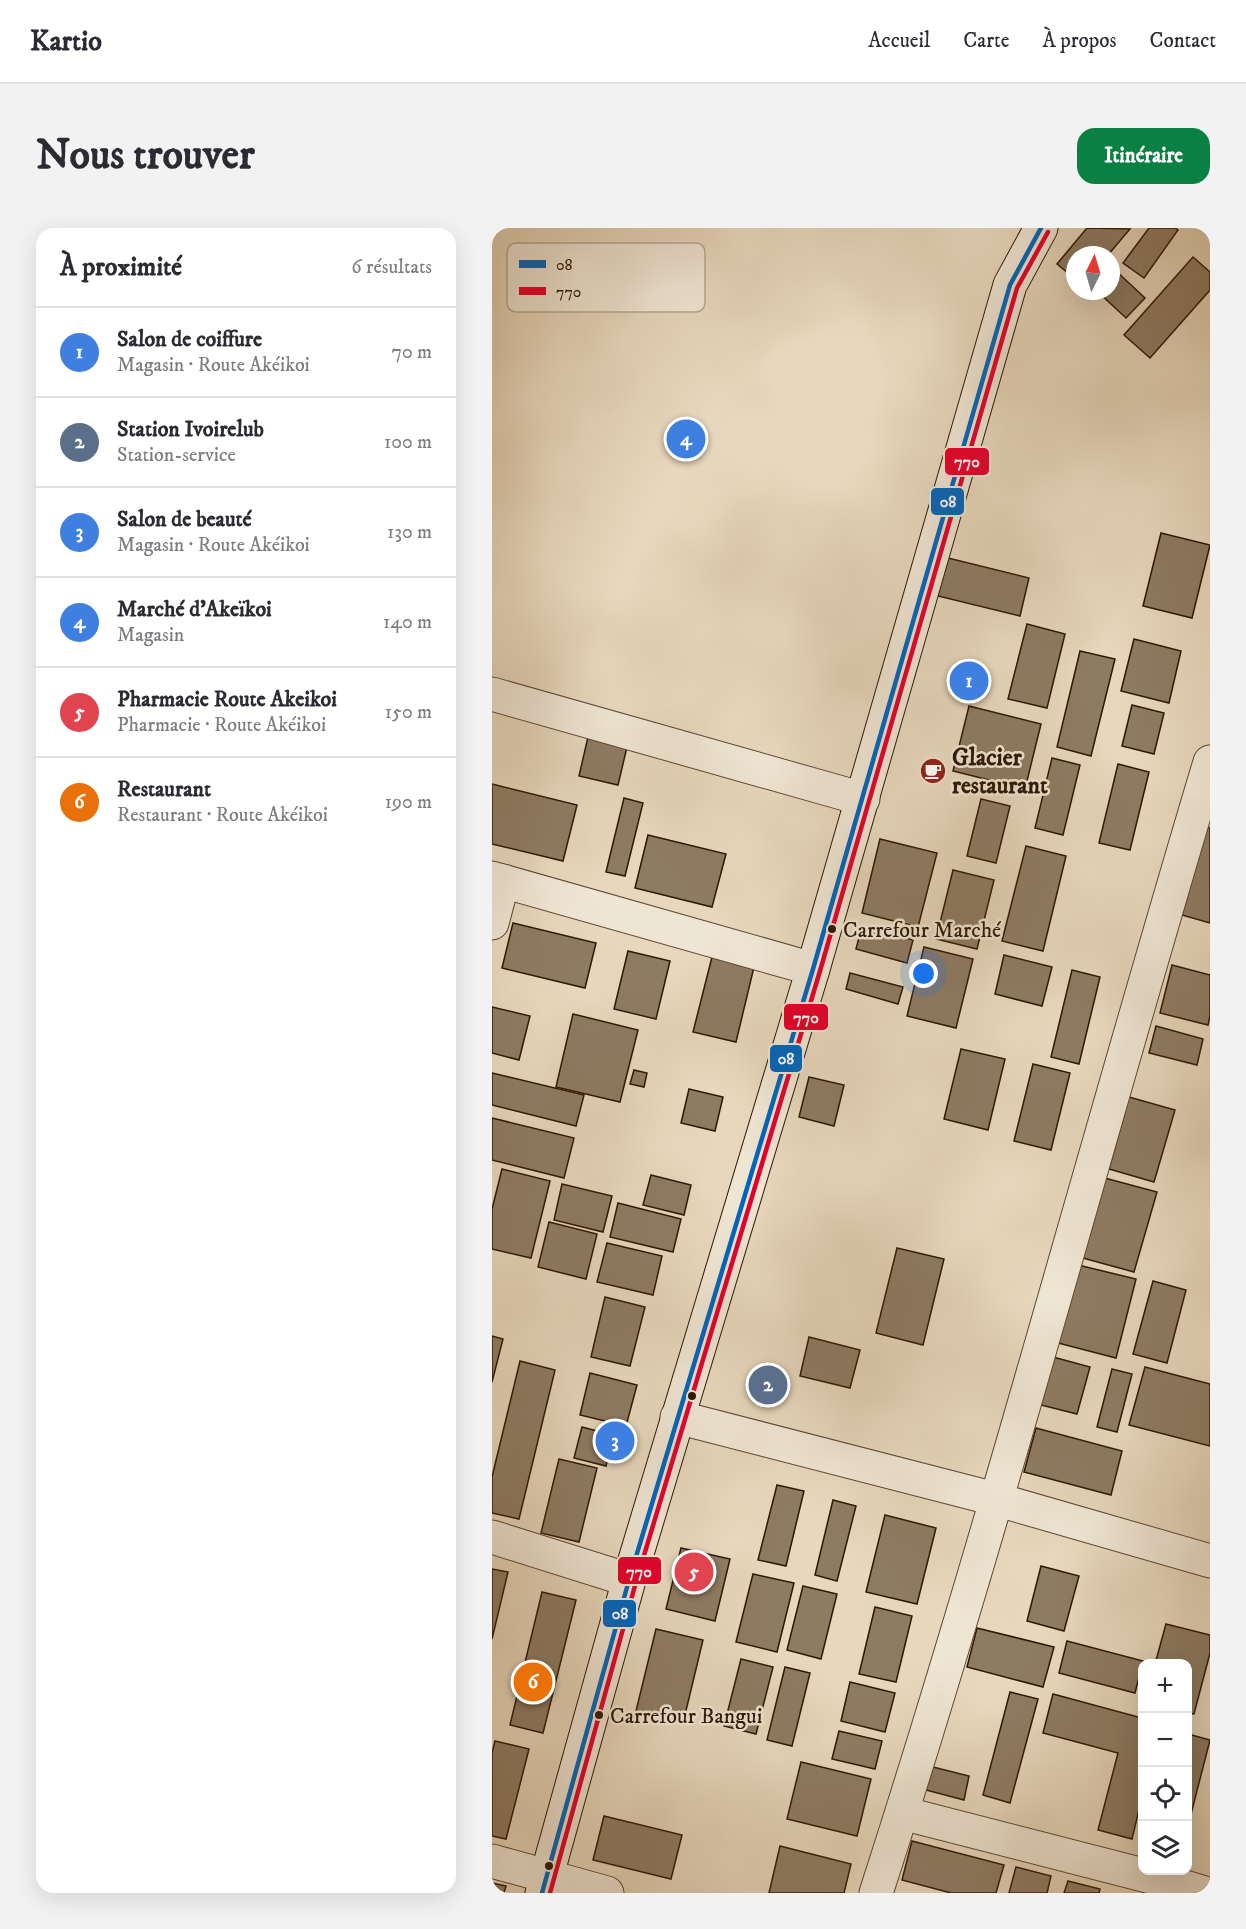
<!DOCTYPE html>
<html lang="fr">
<meta charset="utf-8">
<style>
:root{--surface:#fff;--page:#f2f2f3;--text:#2b2b33;--muted:#7c7c81;--line:#e1e1e2;--accent:#0b8043}
body{margin:0;font-family:"IM FELL DW Pica",serif;background:var(--page);color:var(--text)}
.controls{position:absolute;right:18px;bottom:18px;display:grid;overflow:hidden;border-radius:12px;box-shadow:0 6px 24px #0002}
.controls button{width:54px;height:54px;display:grid;place-items:center;padding:0;border:0;border-bottom:2px solid var(--line);background:var(--surface);color:var(--text);font:30px sans-serif}
.compass{position:absolute;left:574px;top:18px;width:54px;height:54px;border-radius:50%;background:var(--surface);box-shadow:0 6px 24px #0002;rotate:5deg}
.you{position:absolute;left:432px;top:746px;width:21px;height:21px;margin:-15px;border:4px solid #fff;border-radius:50%;background:#1a73e8;box-shadow:0 0 0 9px #1a73e833}
.badge{display:grid;place-items:center;width:39px;height:39px;border-radius:50%;background:var(--accent);color:#fff;font-size:20px;font-weight:700}
.pin{position:absolute;translate:-50% -50%;border:3px solid #fff;box-shadow:0 2px 6px #0006}
.list{margin:0;padding:0;list-style:none}
h2{display:flex;justify-content:space-between;align-items:center;height:78px;margin:0;padding:0 24px;font-size:26px}
h2 small{font-size:20px;font-weight:400;color:var(--muted)}
.list li{display:grid;grid-template-columns:39px 1fr auto;gap:18px;align-items:center;box-sizing:border-box;height:90px;padding:0 24px;border-top:2px solid var(--line)}
.list b{display:block;font-size:22px;white-space:nowrap}
.list p{margin:0;font-size:20px;white-space:nowrap;color:var(--muted)}
.list em{font-size:20px;font-style:normal;color:var(--muted)}
.icon{flex:none;width:33px;height:33px;fill:none;stroke:currentColor;stroke-width:2;stroke-linecap:round;stroke-linejoin:round}
.map{position:relative;flex:none;width:718px;height:1665px;overflow:hidden;border-radius:18px}
header{display:flex;align-items:center;gap:36px;box-sizing:border-box;height:84px;padding:0 30px;background:var(--surface);border-bottom:2px solid var(--line)}
header strong{font-size:28px}
nav{display:flex;gap:33px;margin-inline-start:auto;font-size:21px}
.intro{display:flex;align-items:center;justify-content:space-between;box-sizing:border-box;height:144px;padding:0 36px}
h1{margin:0;font-size:42px}
.button{padding:15px 27px;border-radius:18px;background:var(--accent);color:#fff;font-size:21px;font-weight:700}
main{display:flex;gap:36px;padding:0 36px}
aside{flex:1;background:var(--surface);border-radius:18px;box-shadow:0 6px 24px #0002}
.map>svg:first-child{display:block}
.building{fill:#8e7b63;stroke:#2e1703;stroke-width:1.5}
.lines{fill:none;stroke-linecap:round;stroke-linejoin:round}
.street-casing{stroke:#5c4731;stroke-width:35}
.secondary-casing{stroke:#2e1703;stroke-width:35}
.street{stroke:#efe5d3;stroke-width:33}
.secondary{stroke:#efe5d3;stroke-width:33}
.bus-1-casing{stroke:#efe5d3;stroke-width:9}
.bus-2-casing{stroke:#efe5d3;stroke-width:9}
.bus-1{stroke:#0065bd;stroke-width:4.5}
.bus-2{stroke:#e4002b;stroke-width:4.5}
.bus-dot{fill:#2e1703;stroke:#efe5d3;stroke-width:2}
.labels{text-anchor:middle;stroke-width:5;stroke-linejoin:round;paint-order:stroke}
.bus-label{font-size:22px;fill:#2e1703;stroke:#efe5d3;text-anchor:start}
.poi-label{font-size:24px;font-weight:bold;fill:#2e1703;stroke:#efe5d3;text-anchor:start}
.key{fill:#efe5d3;stroke:#b5a795;stroke-width:1.5}
.key-label{font-size:16px;fill:#2e1703}
.line-badge{stroke:#efe5d3;stroke-width:2}
.badge-label{font-size:16px;text-anchor:middle;font-weight:bold;fill:#fff}
</style>
<header>
<strong>Kartio</strong>
<nav><a>Accueil</a><a>Carte</a><a>À propos</a><a>Contact</a></nav>
</header>
<div class="intro"><h1>Nous trouver</h1><a class="button">Itinéraire</a></div>
<main>
<aside>
<h2>À proximité<small>6 résultats</small></h2>
<ul class="list">
<li><span class="badge" style="background:#3f7fe0">1</span><div><b>Salon de coiffure</b><p>Magasin · Route Akéikoi</p></div><em>70 m</em></li>
<li><span class="badge" style="background:#5c6f8a">2</span><div><b>Station Ivoirelub</b><p>Station-service</p></div><em>100 m</em></li>
<li><span class="badge" style="background:#3f7fe0">3</span><div><b>Salon de beauté</b><p>Magasin · Route Akéikoi</p></div><em>130 m</em></li>
<li><span class="badge" style="background:#3f7fe0">4</span><div><b>Marché d'Akeïkoi</b><p>Magasin</p></div><em>140 m</em></li>
<li><span class="badge" style="background:#e0444e">5</span><div><b>Pharmacie Route Akeikoi</b><p>Pharmacie · Route Akéikoi</p></div><em>150 m</em></li>
<li><span class="badge" style="background:#e8710a">6</span><div><b>Restaurant</b><p>Restaurant · Route Akéikoi</p></div><em>190 m</em></li>
</ul>
</aside>
<div class="map">
<svg width="718" height="1665" viewBox="0 0 718 1665">
<rect width="100%" height="100%" fill="#e7d7bc"/>
<filter id="stains"><feTurbulence type="fractalNoise" baseFrequency=".00333" numOctaves="4"/><feColorMatrix values="0 0 0 0 .2 0 0 0 0 .09 0 0 0 0 .02 0 0 0 .5 -.17"/></filter>
<radialGradient id="worn" r=".72"><stop offset=".6" stop-color="#630" stop-opacity="0"/><stop offset="1" stop-color="#630" stop-opacity=".3"/></radialGradient>
<g class="building">
<path d="M595,0L638,1L616,27H583V51L565,36Z"/>
<path d="M657,0H683L686,2L652,50L631,35Z"/>
<path d="M701,29L718,44V62L658,130L632,107Z"/>
<path d="M623,42L653,70L634,90L605,63H619V47Z"/>
<path d="M669,305L718,317L700,390L651,378Z"/>
<path d="M452,329L537,350L528,388L442,367Z"/>
<path d="M535,396L573,406L555,480L516,471Z"/>
<path d="M642,411L689,423L677,475L629,463Z"/>
<path d="M588,423L623,431L599,528L565,519Z"/>
<path d="M640,477L672,485L662,526L630,518Z"/>
<path d="M477,478L549,496L533,561L461,543Z"/>
<path d="M96,509L135,519L126,557L87,548Z"/>
<path d="M560,530L588,537L571,607L543,600Z"/>
<path d="M626,536L657,544L638,622L607,615Z"/>
<path d="M0,556L85,577L71,633L0,616Z"/>
<path d="M132,570L151,575L133,648L114,644Z"/>
<path d="M489,571L518,578L504,635L475,628Z"/>
<path d="M715,599L718,600V695L690,687Z"/>
<path d="M156,607L234,626L220,679L143,660Z"/>
<path d="M388,611L445,625L426,699L370,685Z"/>
<path d="M534,618L574,628L551,723L510,713Z"/>
<path d="M461,642L502,652L485,721L444,711Z"/>
<path d="M21,695L104,715L93,760L10,740Z"/>
<path d="M370,698L421,712L415,735L364,721Z"/>
<path d="M432,719L481,731L464,800L415,788Z"/>
<path d="M136,723L178,733L164,791L122,781Z"/>
<path d="M512,727L560,739L550,778L503,766Z"/>
<path d="M220,729L262,739L244,814L201,804Z"/>
<path d="M680,737L718,747V788L716,797L668,785Z"/>
<path d="M580,742L608,749L587,836L559,829Z"/>
<path d="M358,745L411,759L406,776L354,761Z"/>
<path d="M0,779L38,788L27,832L0,825Z"/>
<path d="M81,786L146,802L128,874L64,859Z"/>
<path d="M664,798L711,811L705,837L657,825Z"/>
<path d="M469,821L513,831L496,902L452,891Z"/>
<path d="M541,836L578,845L559,922L522,913Z"/>
<path d="M142,842L155,845L152,859L138,856Z"/>
<path d="M0,845L92,867L84,898L0,877Z"/>
<path d="M317,849L352,857L342,898L307,889Z"/>
<path d="M197,861L231,869L223,903L189,895Z"/>
<path d="M637,869L683,882L662,954L617,941Z"/>
<path d="M0,890L82,910L72,950L0,932Z"/>
<path d="M10,941L58,953L39,1030L0,1021V981Z"/>
<path d="M159,947L199,957L192,987L151,977Z"/>
<path d="M609,949L665,964L642,1044L587,1029Z"/>
<path d="M70,956L120,968L111,1004L62,992Z"/>
<path d="M126,975L189,991L181,1024L118,1009Z"/>
<path d="M57,994L105,1006L94,1051L46,1039Z"/>
<path d="M115,1015L170,1028L161,1067L105,1054Z"/>
<path d="M405,1020L452,1031L431,1117L384,1105Z"/>
<path d="M586,1037L644,1051L624,1130L566,1115Z"/>
<path d="M661,1053L694,1062L675,1135L641,1126Z"/>
<path d="M113,1069L153,1079L138,1138L99,1129Z"/>
<path d="M0,1108L11,1111L0,1154Z"/>
<path d="M317,1109L368,1122L358,1160L308,1148Z"/>
<path d="M561,1129L598,1139L585,1186L549,1177Z"/>
<path d="M28,1133L63,1142L27,1291L0,1285V1249Z"/>
<path d="M653,1139L718,1156V1218L637,1197Z"/>
<path d="M620,1141L640,1146L625,1204L605,1199Z"/>
<path d="M98,1145L145,1157L134,1198L88,1187Z"/>
<path d="M90,1199L121,1207L114,1238L82,1230Z"/>
<path d="M544,1200L630,1223L619,1267L532,1244Z"/>
<path d="M67,1231L105,1240L87,1314L49,1305Z"/>
<path d="M285,1257L312,1263L294,1338L266,1332Z"/>
<path d="M341,1272L364,1278L345,1353L323,1347Z"/>
<path d="M393,1287L444,1300L425,1376L374,1364Z"/>
<path d="M189,1320L238,1331L223,1393L174,1381Z"/>
<path d="M549,1338L587,1348L572,1403L535,1393Z"/>
<path d="M0,1341L16,1344L0,1411Z"/>
<path d="M261,1346L302,1355L285,1424L244,1414Z"/>
<path d="M311,1358L345,1366L329,1431L295,1422Z"/>
<path d="M50,1364L84,1372L51,1505L18,1497Z"/>
<path d="M383,1379L420,1388L404,1454L367,1446Z"/>
<path d="M674,1396L718,1407V1425L702,1486L696,1485V1436H663Z"/>
<path d="M485,1400L562,1419L551,1459L475,1439Z"/>
<path d="M164,1401L211,1412L191,1495L144,1483Z"/>
<path d="M575,1413L651,1433L643,1465L567,1445Z"/>
<path d="M249,1431L281,1439L264,1506L232,1498Z"/>
<path d="M293,1439L318,1445L300,1518L275,1512Z"/>
<path d="M358,1454L403,1465L393,1504L349,1493Z"/>
<path d="M518,1464L546,1471L518,1575L491,1567Z"/>
<path d="M561,1466L650,1490V1569L640,1611L606,1602L626,1525L551,1505Z"/>
<path d="M347,1503L390,1513L383,1541L340,1531Z"/>
<path d="M696,1506L718,1512L696,1598Z"/>
<path d="M3,1513L37,1521L14,1611L0,1608V1525Z"/>
<path d="M309,1534L379,1551L365,1608L295,1591Z"/>
<path d="M441,1539L477,1548L472,1572L434,1562Z"/>
<path d="M112,1588L190,1607L179,1651L101,1632Z"/>
<path d="M420,1613L512,1637L504,1665H459L410,1652Z"/>
<path d="M288,1618L359,1636L352,1665H277Z"/>
<path d="M524,1639L559,1648L555,1665H517Z"/>
<path d="M576,1653L608,1661L607,1665H572Z"/>
<path d="M0,1655L14,1658L12,1665H0Z"/>
</g>
<g class="lines">
<g class="street-casing">
<g id="street">
<path d="M0,466L371,571"/>
<path d="M0,650L321,741"/>
<path d="M0,695L11,653"/>
<path d="M185,1189L503,1271L718,1333"/>
<path d="M0,1309L137,1352"/>
<path d="M410,1585L663,1650L713,1665"/>
<path d="M0,1633L115,1665"/>
<path d="M384,1665C505,1291 605,910 718,534"/>
</g>
</g>
<g class="secondary-casing">
<path id="secondary" d="M50,1665L137,1352L321,741L518,57L549,0"/>
</g>
<use href="#street" class="street"/>
<use href="#secondary" class="secondary"/>
<g class="bus-1-casing">
<path id="bus-1" d="M50,1665L137,1352L321,741L518,57L549,0"/>
</g>
<g class="bus-2-casing">
<path id="bus-2" d="M58,1665L144,1354L328,743L525,60L556,4"/>
</g>
<use href="#bus-1" class="bus-1"/>
<use href="#bus-2" class="bus-2"/>
</g>
<defs>
<g id="cafe-disc" transform="scale(1.35)"><circle r="9.5" fill="#8f2418" stroke="#efe5d3"/><path d="M-5.5-4.5H6V0H3Q3 3.5 0 3.5H-2.5Q-5.5 3.5-5.5 0ZM3-3.2v2h1.7v-2ZM-6 4.5H4V6H-6Z" fill="#fff"/></g>
</defs>
<g fill-rule="evenodd">
<use href="#cafe-disc" x="441" y="543"/>
</g>
<g class="bus-dot">
<circle cx="340" cy="701" r="5"/>
<circle cx="200" cy="1168" r="5"/>
<circle cx="107" cy="1487" r="5"/>
<circle cx="57" cy="1638" r="5"/>
</g>
<g class="labels">
<g class="bus-label">
<text x="351" y="709">Carrefour Marché</text>
<text x="118" y="1495">Carrefour Bangui</text>
</g>
<g class="poi-label">
<text x="460" y="537">Glacier<tspan x="460" dy="28">restaurant</tspan></text>
</g>
</g>
<rect x="15" y="15" width="198" height="69" rx="9" class="key"/>
<rect x="27" y="32" width="27" height="8" fill="#0065bd"/>
<rect x="27" y="59" width="27" height="8" fill="#e4002b"/>
<g class="key-label">
<text x="64" y="42">08</text>
<text x="64" y="69">770</text>
</g>
<g class="line-badge">
<rect x="452" y="219" width="46" height="29" rx="6" fill="#e4002b"/>
<rect x="438" y="259" width="35" height="29" rx="6" fill="#0065bd"/>
<rect x="291" y="775" width="46" height="28" rx="6" fill="#e4002b"/>
<rect x="277" y="816" width="34" height="29" rx="6" fill="#0065bd"/>
<rect x="125" y="1328" width="45" height="29" rx="6" fill="#e4002b"/>
<rect x="110" y="1371" width="35" height="29" rx="6" fill="#0065bd"/>
</g>
<g class="badge-label">
<text x="475" y="239">770</text>
<text x="456" y="279">08</text>
<text x="314" y="795">770</text>
<text x="294" y="836">08</text>
<text x="147" y="1349">770</text>
<text x="128" y="1391">08</text>
</g>
<rect width="100%" height="100%" filter="url(#stains)"/>
<rect width="100%" height="100%" fill="url(#worn)"/>
</svg>
<div class="controls">
<button>+</button>
<button>−</button>
<button><svg class="icon" aria-label="locate" viewBox="0 0 24 24"><circle cx="12" cy="12" r="6"/><path d="M12 2v4M12 18v4M2 12h4M18 12h4"/></svg></button>
<button><svg class="icon" aria-label="layers" viewBox="0 0 24 24"><path d="M12 4l9 5-9 5-9-5zM3 14l9 5 9-5"/></svg></button>
</div>
<svg class="compass" viewBox="-18 -18 36 36"><path d="M0-13l5 13h-10z" fill="#e53935"/><path d="M0 13l5-13h-10z" fill="#7c7c81"/></svg>
<div class="you"></div>
<div class="pin badge" style="left:477px;top:453px;background:#3f7fe0">1</div>
<div class="pin badge" style="left:276px;top:1157px;background:#5c6f8a">2</div>
<div class="pin badge" style="left:123px;top:1213px;background:#3f7fe0">3</div>
<div class="pin badge" style="left:194px;top:211px;background:#3f7fe0">4</div>
<div class="pin badge" style="left:202px;top:1344px;background:#e0444e">5</div>
<div class="pin badge" style="left:41px;top:1454px;background:#e8710a">6</div>
</div>
</main>
